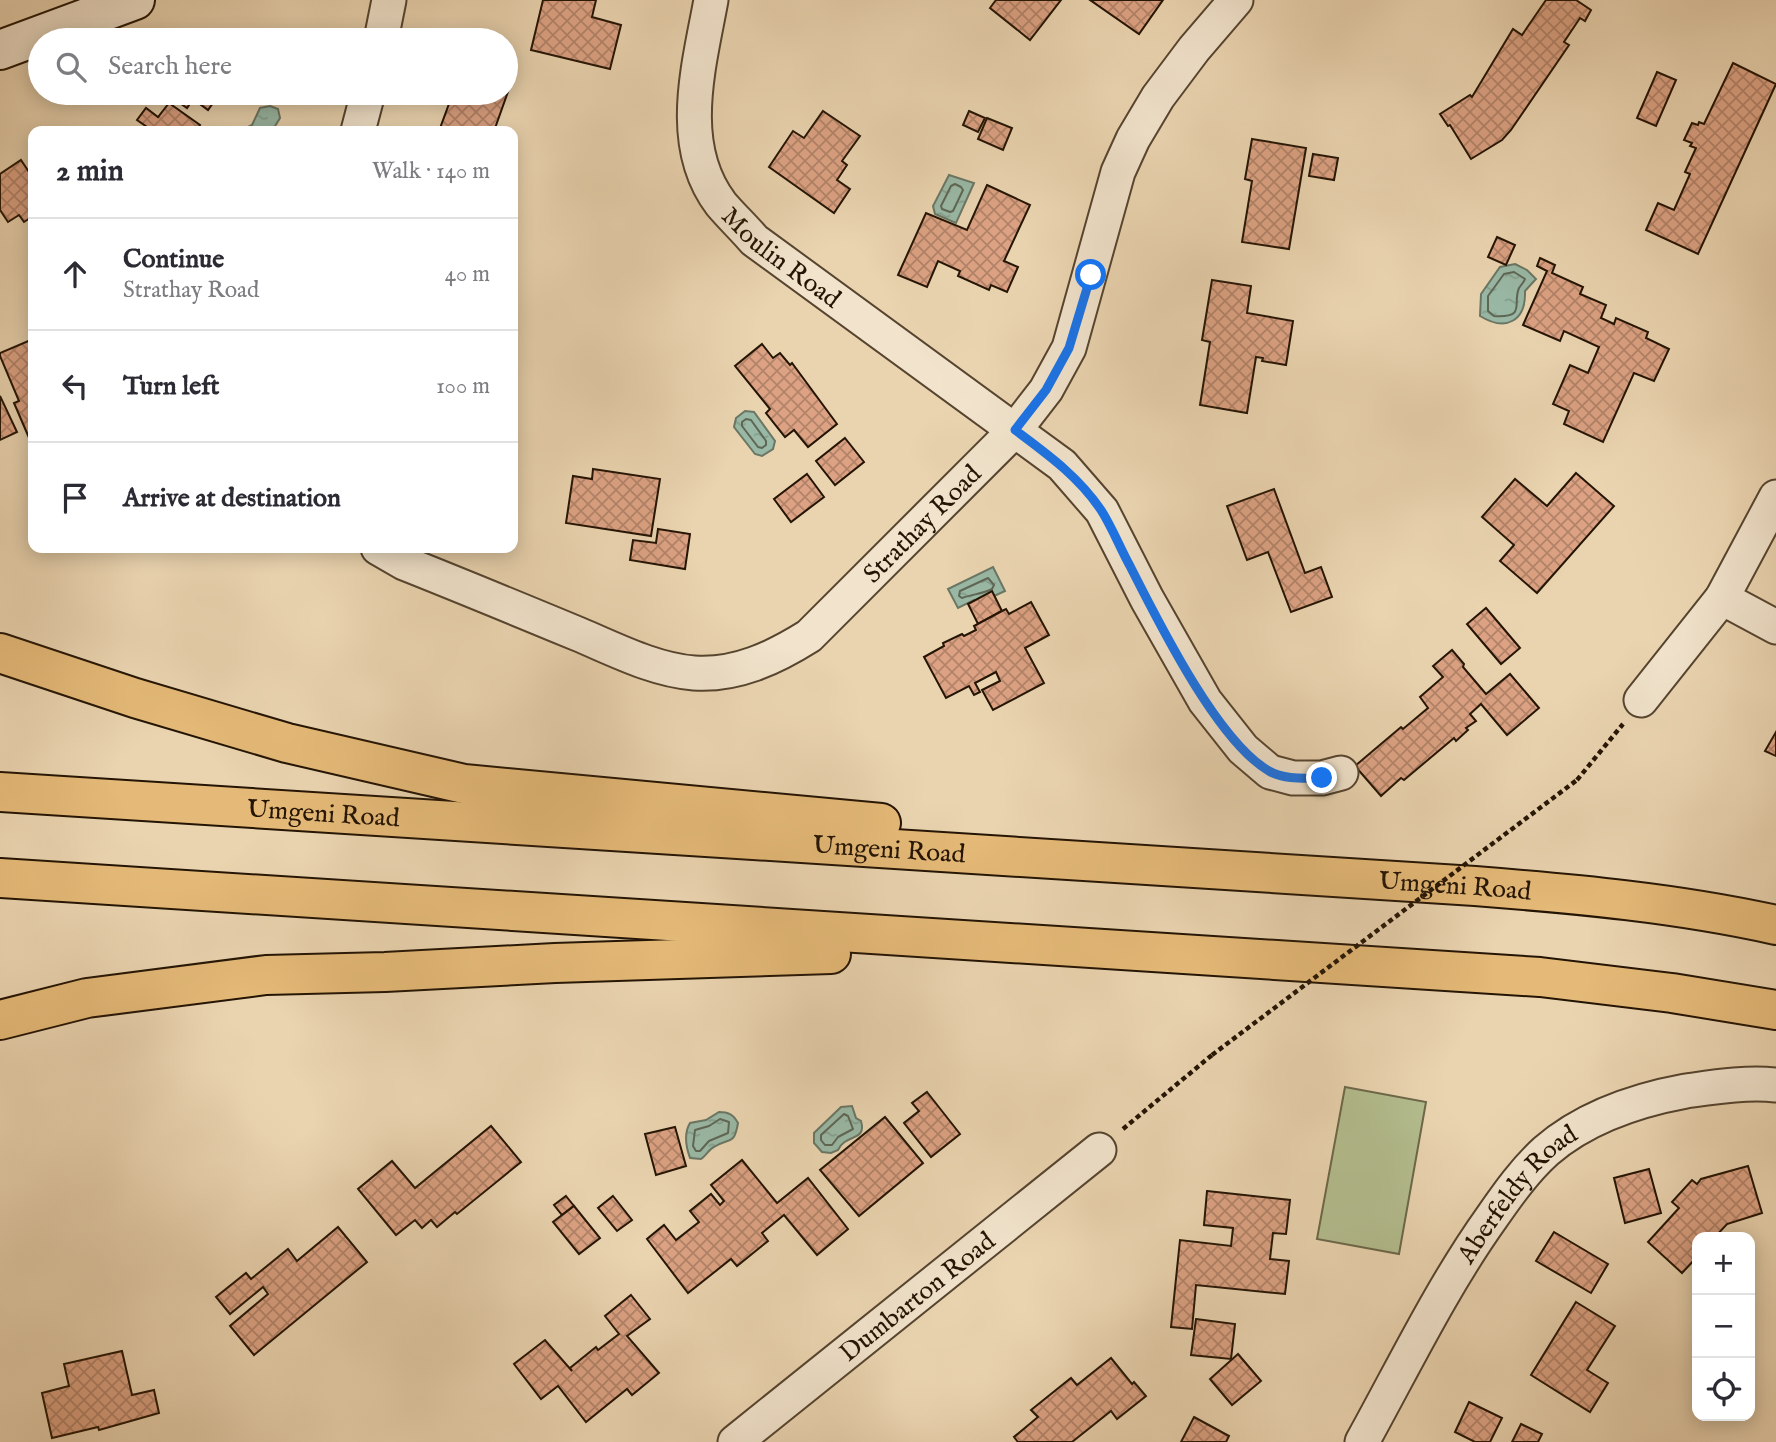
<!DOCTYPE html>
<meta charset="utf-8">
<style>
:root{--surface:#fff;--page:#f2f2f3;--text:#2b2b33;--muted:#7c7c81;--line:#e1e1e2}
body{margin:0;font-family:"IM FELL English",serif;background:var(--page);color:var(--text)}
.controls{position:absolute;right:21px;bottom:21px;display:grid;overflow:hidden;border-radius:14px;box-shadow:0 4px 18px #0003}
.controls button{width:63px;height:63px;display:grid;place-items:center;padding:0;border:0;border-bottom:2px solid var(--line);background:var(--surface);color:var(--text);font:35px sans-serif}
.stop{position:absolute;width:21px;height:21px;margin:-16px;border:5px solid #1a73e8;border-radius:50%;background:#fff}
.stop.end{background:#1a73e8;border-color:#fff;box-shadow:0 2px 7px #0008}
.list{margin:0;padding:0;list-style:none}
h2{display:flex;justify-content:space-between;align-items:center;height:91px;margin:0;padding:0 28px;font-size:30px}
h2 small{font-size:23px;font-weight:400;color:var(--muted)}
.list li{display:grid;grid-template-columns:46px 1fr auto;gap:21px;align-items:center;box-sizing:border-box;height:112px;padding:0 28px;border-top:2px solid var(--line)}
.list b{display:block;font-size:26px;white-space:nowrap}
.list p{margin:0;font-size:23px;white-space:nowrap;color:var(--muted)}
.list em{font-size:23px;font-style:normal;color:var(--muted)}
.icon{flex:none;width:38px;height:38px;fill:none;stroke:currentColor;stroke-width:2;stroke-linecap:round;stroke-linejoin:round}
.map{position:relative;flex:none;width:1776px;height:1442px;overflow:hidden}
.search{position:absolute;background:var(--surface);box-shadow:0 4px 18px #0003;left:28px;top:28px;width:490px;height:77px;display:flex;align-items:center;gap:18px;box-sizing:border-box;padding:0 24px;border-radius:38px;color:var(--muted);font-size:26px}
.panel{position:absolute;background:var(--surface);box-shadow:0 4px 18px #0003;left:28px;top:126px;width:490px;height:427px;border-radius:14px}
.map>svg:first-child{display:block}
.park{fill:#b3bd8e;stroke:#6c6849;stroke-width:2}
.water{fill:url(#water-ripples);stroke:#6a7765;stroke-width:2}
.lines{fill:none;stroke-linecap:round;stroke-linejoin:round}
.shore{stroke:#5e6655;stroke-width:2}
.building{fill:url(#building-cross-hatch);stroke:#241404;stroke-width:2}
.minor-casing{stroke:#56442f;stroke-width:37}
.secondary-casing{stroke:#241404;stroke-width:42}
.motorway-casing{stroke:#241404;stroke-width:42}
.path{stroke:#241404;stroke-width:4.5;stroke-dasharray:5 3.5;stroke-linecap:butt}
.minor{stroke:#f1e3cc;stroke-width:33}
.secondary{stroke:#f1e3cc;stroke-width:38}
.motorway{stroke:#e5ba78;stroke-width:38}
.path-bridge{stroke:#241404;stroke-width:4.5;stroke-dasharray:5 3.5;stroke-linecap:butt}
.route{stroke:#1a73e8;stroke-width:9}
.labels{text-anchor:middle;stroke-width:5;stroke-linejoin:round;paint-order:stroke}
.street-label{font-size:26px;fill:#241404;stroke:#f1e3cc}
</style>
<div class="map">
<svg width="1776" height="1442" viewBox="0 0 1776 1442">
<defs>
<pattern id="water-ripples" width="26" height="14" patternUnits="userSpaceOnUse" patternTransform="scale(1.75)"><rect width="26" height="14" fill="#99b9a6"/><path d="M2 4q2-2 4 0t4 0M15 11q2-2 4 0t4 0" fill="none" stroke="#849e8d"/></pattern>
<pattern id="building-cross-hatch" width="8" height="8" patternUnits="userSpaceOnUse" patternTransform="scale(1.75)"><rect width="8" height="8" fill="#dca283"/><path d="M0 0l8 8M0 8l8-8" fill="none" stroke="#b28369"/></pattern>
</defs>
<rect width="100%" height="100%" fill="#ead4b0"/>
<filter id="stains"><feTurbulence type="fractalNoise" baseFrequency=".00286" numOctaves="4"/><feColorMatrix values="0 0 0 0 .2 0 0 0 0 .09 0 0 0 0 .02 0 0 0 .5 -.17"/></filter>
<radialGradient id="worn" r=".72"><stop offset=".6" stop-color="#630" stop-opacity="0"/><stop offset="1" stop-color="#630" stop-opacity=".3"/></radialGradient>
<path class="park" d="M1345,1087L1426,1102L1399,1254L1317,1239Z"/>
<g class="water">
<path d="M270,106L278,109L280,118L272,131H240L252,125L260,108Z"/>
<path d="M949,175L974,183L956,223L935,214L933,206Z"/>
<path d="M1515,264L1527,270L1536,279L1525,291C1526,321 1506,332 1480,316L1481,294L1500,267Z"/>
<path d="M745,411L754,412L775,441L773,449L762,456L755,454L734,427L736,418Z"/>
<path d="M993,567L1005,591L977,604L974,600L958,608L948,589Z"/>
<path d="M852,1106L856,1118L861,1121C867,1142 846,1133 838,1150L831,1153L822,1152L814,1143V1133L841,1107Z"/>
<path d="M719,1112C728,1112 733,1114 738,1123C734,1146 730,1137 714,1147C709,1149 706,1156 701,1159L690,1158C686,1147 684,1133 690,1123L706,1120Z"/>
</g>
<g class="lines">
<g class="shore">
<path d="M955,184L961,187L963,190L953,211L950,212L942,209L941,206L951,186Z"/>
<path d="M1514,272L1525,279C1524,282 1521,285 1519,288C1512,304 1527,318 1494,316L1488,311V296L1504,274Z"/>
<path d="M746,419L751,420L766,441V445L762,448L758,447L742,426V422Z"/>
<path d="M988,578L994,585L992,589C982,594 973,594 962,598L959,596L960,591Z"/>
<path d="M844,1114L848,1116L853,1129L838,1137L832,1145H825L821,1140V1135Z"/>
<path d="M720,1119L729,1122L728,1133L709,1141L700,1151H696L693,1146L695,1130L709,1126Z"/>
</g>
</g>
<g class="building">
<path d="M543,0H596L592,17L621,25L610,69L531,50Z"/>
<path d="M996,0H1061L1030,40L990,8Z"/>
<path d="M1090,0H1163L1139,34Z"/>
<path d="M1546,0H1576L1591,10L1585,21L1580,18L1564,42L1569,45L1511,130L1502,140L1471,159L1450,125L1448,126L1440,114L1470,95L1472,97L1513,29L1522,35Z"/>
<path d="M1733,63L1776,84L1698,254L1646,230L1658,203L1674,210L1690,174L1685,172L1696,148L1690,146L1692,143L1684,140L1692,123L1698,125L1699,122L1704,124Z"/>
<path d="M1657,72L1676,80L1656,126L1637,118Z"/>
<path d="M506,85L510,86L494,131H439L453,93H506Z"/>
<path d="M177,93H220L208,110L193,99L187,108L173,98Z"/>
<path d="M169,103L200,125L196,131H144L147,127L137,120L146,108L158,117Z"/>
<path d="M823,111L860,136L842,161L847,165L837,180L850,189L834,213L769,167L793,131L804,138Z"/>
<path d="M969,111L985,118L978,132L963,125Z"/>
<path d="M987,118L1012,128L1003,150L978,139Z"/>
<path d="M1252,139L1306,148L1289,249L1242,242L1252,181L1245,179Z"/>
<path d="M1313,154L1338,158L1334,180L1309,176Z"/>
<path d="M21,160L33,178V216L24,222L19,215L8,222L0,210V174Z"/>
<path d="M987,185L1030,205L1004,261L1018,267L1007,292L991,285L989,290L958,276L960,271L938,261L927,287L898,275L926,213L967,230Z"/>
<path d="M1497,237L1515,245L1506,265L1488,257Z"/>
<path d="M1540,258L1555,265L1552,273L1583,287L1580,294L1606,305L1601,318L1614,324L1616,318L1648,332L1646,338L1669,349L1654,381L1634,373L1603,442L1564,424L1569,411L1553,404L1570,365L1588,373L1599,347L1564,331L1560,341L1523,325L1547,271L1537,266Z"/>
<path d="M1212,280L1251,286L1247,313L1293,321L1286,365L1262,361L1263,358L1256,357L1247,413L1200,405L1210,342L1202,340Z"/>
<path d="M33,339V447L14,403L19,401L0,356V353Z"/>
<path d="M762,344L773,358L780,353L790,365L792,363L837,424L808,447L794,430L785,437L766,413L770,409L735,366Z"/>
<path d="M0,396L17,432L0,440Z"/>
<path d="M845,438L864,462L835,485L816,461Z"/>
<path d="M593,469L660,479L651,536L566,523L573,476L592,479Z"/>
<path d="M1576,473L1614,506L1537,593L1500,561L1514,545L1482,517L1515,479L1547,506Z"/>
<path d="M807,474L824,497L791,522L774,499Z"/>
<path d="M1274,489L1305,573L1321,567L1332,597L1291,612L1268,552L1247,560L1227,506Z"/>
<path d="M658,529L690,534L685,569L630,560L633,540L656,543Z"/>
<path d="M992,591L1002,611L978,624L968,604Z"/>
<path d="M1031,602L1049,635L1025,648L1044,683L993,710L982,690L1000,681L996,672L975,683L980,692L974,695L969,686L946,698L924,657L944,646L943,643L962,634L964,636L976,630L974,626L1002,611L1006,609L1009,614Z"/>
<path d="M1486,608L1520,648L1501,664L1467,624Z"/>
<path d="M1452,650L1464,664L1463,667L1486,694L1510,674L1539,708L1507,735L1481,704L1470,714L1476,721L1466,728L1468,730L1456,741L1454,738L1404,780L1401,778L1381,796L1355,766L1401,727L1403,729L1428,708L1420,697L1443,677L1433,666Z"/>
<path d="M1776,732V756L1765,751Z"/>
<path d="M927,1092L960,1134L931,1157L904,1123L919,1111L912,1103Z"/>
<path d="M885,1117L923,1163L859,1216L820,1170Z"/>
<path d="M491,1126L521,1162L457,1214L455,1212L437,1227L431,1220L422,1228L415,1220L396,1235L358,1189L392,1161L415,1188Z"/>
<path d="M675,1127L686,1166L656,1175L645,1134Z"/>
<path d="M742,1160L777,1203L808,1178L848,1229L817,1255L784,1215L762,1233L768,1241L737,1266L731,1259L688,1293L647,1239L664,1225L676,1240L699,1222L690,1211L711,1194L720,1205L724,1201L711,1185Z"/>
<path d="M1748,1166L1762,1213L1727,1224L1715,1237H1697V1257L1682,1273L1648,1242L1679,1208L1672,1202L1692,1180L1697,1184L1701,1179Z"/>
<path d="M1649,1169L1661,1213L1625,1223L1614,1178Z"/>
<path d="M1207,1191L1290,1200L1286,1234L1273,1233L1270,1259L1289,1261L1285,1294L1196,1285L1192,1329L1171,1327L1180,1240L1231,1246L1233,1228L1204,1225Z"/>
<path d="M566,1196L574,1206L562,1215L554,1205Z"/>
<path d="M613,1196L632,1220L617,1231L598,1208Z"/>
<path d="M574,1206L600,1238L579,1254L553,1222Z"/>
<path d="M338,1227L367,1262L254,1355L230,1326L268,1294L263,1287L230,1314L216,1297L246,1273L251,1279L288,1249L297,1261Z"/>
<path d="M1554,1232L1608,1264L1591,1293L1536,1261Z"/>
<path d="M631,1295L650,1319L627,1336L659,1373L632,1395L627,1389L586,1422L558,1386L541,1399L514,1364L545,1340L572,1371L570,1368L596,1347L598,1350L619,1334L605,1316Z"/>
<path d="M1576,1302L1615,1326L1587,1370L1608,1383L1590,1412L1531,1375Z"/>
<path d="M1196,1319L1235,1324L1231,1359L1191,1355Z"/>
<path d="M122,1351L132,1395L154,1390L159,1413L99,1430L98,1427L52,1438L42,1393L69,1386L64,1364Z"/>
<path d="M1238,1354L1261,1381L1232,1405L1210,1379Z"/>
<path d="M1111,1358L1132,1384L1134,1382L1146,1396L1117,1419L1111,1411L1072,1442H1018L1014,1437L1038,1417L1031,1410L1071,1378L1077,1385Z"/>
<path d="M1469,1402L1502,1418L1490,1442H1475L1455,1432Z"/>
<path d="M1194,1417L1229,1436L1226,1442H1181Z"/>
<path d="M1521,1424L1542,1434L1538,1442H1512Z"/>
</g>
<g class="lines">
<g class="minor-casing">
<g id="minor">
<path id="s1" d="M711,0C699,66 676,145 721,204C731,216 744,228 754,240L1062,465L1102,511L1147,599L1205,701L1243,749L1270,772L1293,778H1322L1341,773"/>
<path d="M381,40L389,0"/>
<path d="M358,131L368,93"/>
<path id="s2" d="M378,548L404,563C462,586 520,610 578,634C614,649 654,670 694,673C736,676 774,658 809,636L1015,430L1046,390L1069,348L1118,172L1133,139L1158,97L1194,49L1236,0"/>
<path d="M1722,598L1776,627"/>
<path d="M1641,700L1722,598L1776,497"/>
<path id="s3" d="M735,1442L1099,1150"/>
<path id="s4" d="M1362,1442C1404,1366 1442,1287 1492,1217C1508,1194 1525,1170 1546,1151C1584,1118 1637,1100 1686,1091C1715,1087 1746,1082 1776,1085"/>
</g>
</g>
<g class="secondary-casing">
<path id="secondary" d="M0,50L135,0"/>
</g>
<g class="motorway-casing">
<g id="motorway">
<path d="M0,653L135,698L287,743L464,784L881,823"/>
<path id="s5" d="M0,792L1475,886C1576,894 1677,903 1776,925"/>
<path d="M0,878L1540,977L1672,993L1776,1010"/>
<path d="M0,1020L87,998L266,975L385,972L555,963L831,954"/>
</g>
</g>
<g class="path">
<path d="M1577,780L1623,724"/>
<path d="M1123,1129L1212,1055"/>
</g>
<use href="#minor" class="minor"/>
<use href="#secondary" class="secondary"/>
<use href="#motorway" class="motorway"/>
<path class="path-bridge" d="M1212,1055L1577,780"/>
</g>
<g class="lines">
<path class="route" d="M1091,275L1069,348L1046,390L1015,430C1047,454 1078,476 1101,510C1112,527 1120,548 1130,566C1158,621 1217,741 1269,771C1284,780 1305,778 1322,778"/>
</g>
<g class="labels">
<g class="street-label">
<text dy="9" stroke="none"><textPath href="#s1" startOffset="292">Moulin Road</textPath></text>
<text dy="9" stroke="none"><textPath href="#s2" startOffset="623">Strathay Road</textPath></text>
<text dy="9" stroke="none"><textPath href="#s5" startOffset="324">Umgeni Road</textPath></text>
<text dy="9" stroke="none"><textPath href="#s5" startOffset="891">Umgeni Road</textPath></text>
<text dy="9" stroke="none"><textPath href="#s5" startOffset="1458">Umgeni Road</textPath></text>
<text dy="9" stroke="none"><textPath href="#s4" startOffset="294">Aberfeldy Road</textPath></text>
<text dy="9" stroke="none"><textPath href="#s3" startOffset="233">Dumbarton Road</textPath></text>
</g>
</g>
<rect width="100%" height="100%" filter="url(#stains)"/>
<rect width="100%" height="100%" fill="url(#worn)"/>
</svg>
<div class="controls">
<button>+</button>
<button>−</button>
<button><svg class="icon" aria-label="locate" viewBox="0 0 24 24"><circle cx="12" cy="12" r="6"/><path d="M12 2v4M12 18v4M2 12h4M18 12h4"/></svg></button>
</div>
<div class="stop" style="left:1091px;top:275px"></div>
<div class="stop end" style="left:1322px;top:778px"></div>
<div class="search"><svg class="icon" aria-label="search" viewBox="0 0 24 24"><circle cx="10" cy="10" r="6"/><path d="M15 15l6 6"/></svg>Search here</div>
<section class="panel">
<h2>2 min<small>Walk · 140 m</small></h2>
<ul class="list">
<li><svg class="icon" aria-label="ahead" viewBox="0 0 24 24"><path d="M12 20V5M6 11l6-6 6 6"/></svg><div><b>Continue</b><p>Strathay Road</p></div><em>40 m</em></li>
<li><svg class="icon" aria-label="left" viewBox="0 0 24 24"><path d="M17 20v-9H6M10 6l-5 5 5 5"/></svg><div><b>Turn left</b></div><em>100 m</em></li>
<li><svg class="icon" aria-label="arrive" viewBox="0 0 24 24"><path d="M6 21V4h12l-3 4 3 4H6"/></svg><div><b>Arrive at destination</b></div></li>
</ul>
</section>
</div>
